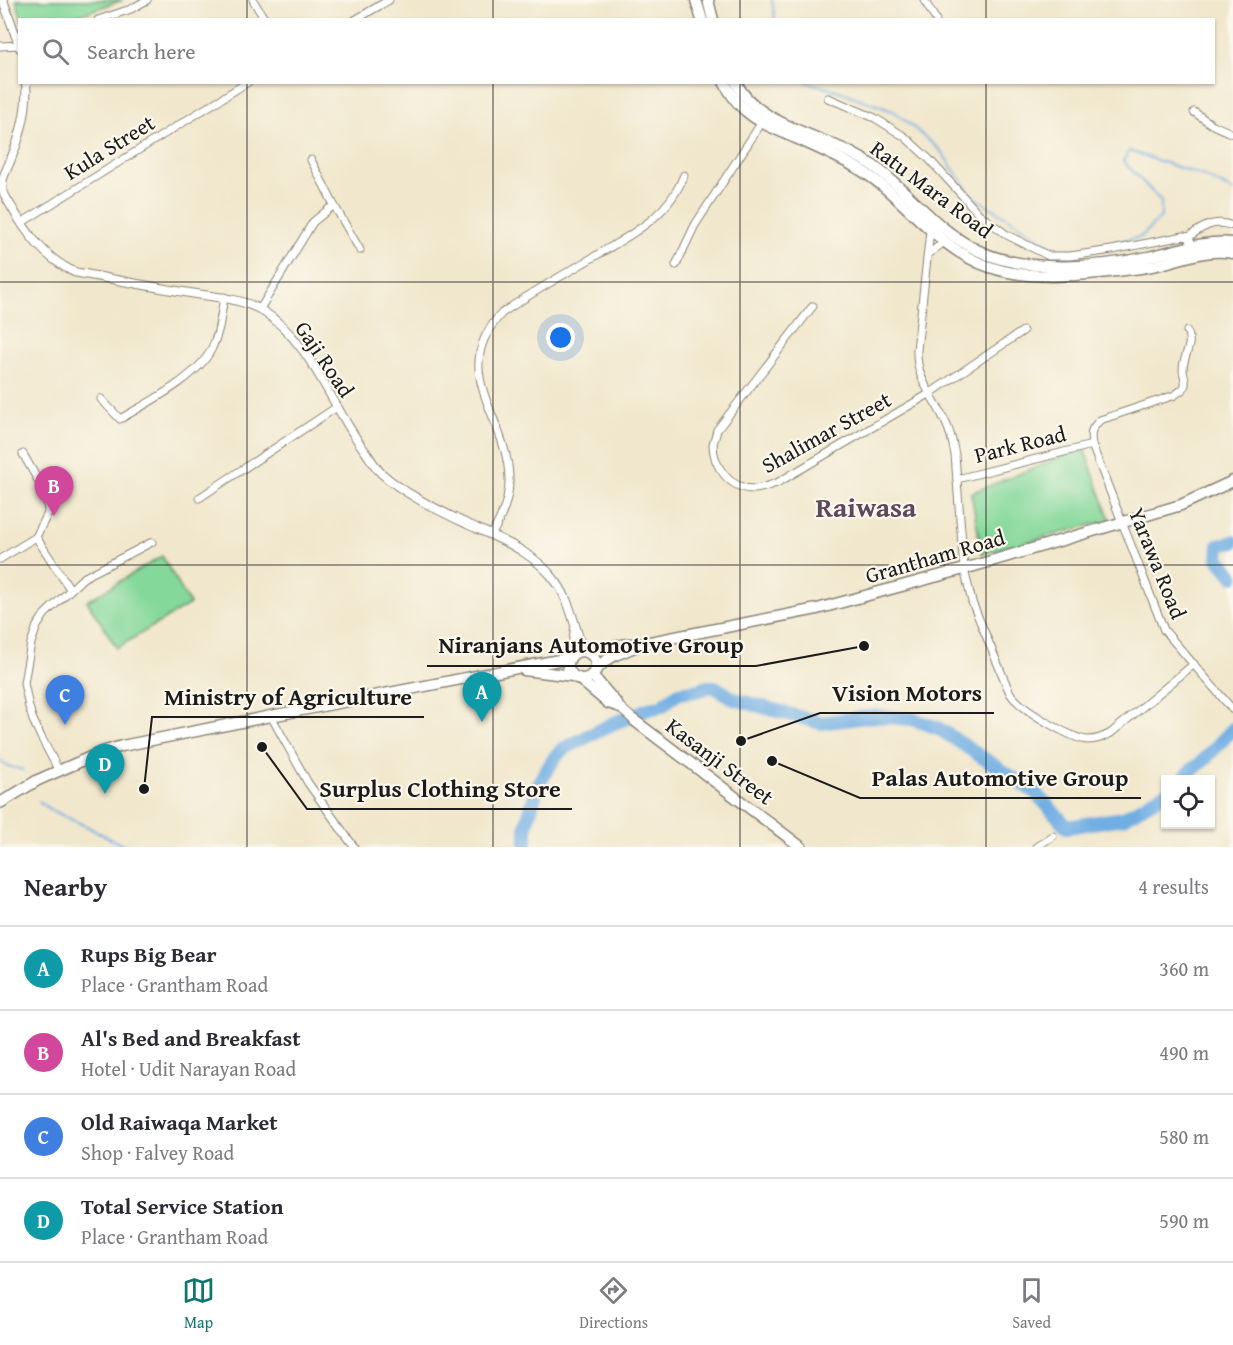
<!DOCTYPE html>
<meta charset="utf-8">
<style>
:root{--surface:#fff;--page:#f2f2f3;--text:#2b2b33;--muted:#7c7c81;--line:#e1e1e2;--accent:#0f766e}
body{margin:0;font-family:"Gentium Book Plus",serif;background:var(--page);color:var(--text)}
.controls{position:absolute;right:18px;bottom:18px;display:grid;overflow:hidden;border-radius:0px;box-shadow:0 2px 4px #0004}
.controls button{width:54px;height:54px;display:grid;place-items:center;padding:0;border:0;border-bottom:2px solid var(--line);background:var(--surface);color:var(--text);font:30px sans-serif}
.you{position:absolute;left:561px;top:338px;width:21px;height:21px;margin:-15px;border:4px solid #fff;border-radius:50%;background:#1a73e8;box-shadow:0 0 0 9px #1a73e833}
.badge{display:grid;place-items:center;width:39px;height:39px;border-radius:50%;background:var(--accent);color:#fff;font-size:20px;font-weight:700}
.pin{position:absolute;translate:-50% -50px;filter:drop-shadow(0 2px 3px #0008)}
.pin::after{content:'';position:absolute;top:32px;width:21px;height:18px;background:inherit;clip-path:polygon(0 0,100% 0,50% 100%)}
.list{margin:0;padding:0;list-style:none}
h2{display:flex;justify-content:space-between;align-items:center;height:78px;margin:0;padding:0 24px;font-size:26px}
h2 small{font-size:20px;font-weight:400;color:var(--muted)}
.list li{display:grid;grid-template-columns:39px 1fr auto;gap:18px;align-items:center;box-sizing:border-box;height:84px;padding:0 24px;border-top:2px solid var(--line)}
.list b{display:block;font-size:22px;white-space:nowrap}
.list p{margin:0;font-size:20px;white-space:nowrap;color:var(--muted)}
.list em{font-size:20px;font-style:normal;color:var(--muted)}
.icon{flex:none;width:33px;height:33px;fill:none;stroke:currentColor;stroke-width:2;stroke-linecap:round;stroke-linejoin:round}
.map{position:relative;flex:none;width:1233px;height:847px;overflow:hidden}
.search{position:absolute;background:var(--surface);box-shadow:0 2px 4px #0004;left:18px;right:18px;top:18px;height:66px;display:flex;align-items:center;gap:15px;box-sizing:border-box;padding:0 21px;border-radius:0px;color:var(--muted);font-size:22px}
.sheet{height:414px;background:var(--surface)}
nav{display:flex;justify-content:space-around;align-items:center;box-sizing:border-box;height:84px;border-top:2px solid var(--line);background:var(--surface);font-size:16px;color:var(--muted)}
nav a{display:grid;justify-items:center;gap:3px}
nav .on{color:var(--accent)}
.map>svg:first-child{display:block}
.green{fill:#84d89a;stroke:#507a5b;stroke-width:1.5}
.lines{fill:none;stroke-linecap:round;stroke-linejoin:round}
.stream{stroke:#71aee3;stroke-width:2}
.river{stroke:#71aee3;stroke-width:14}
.minor-casing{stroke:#868274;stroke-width:9}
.tertiary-casing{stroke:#868274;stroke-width:10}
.secondary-casing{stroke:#868274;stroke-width:11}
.primary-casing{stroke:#868274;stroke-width:13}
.trunk-casing{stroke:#868274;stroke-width:13}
.minor{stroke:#fff;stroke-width:7}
.tertiary{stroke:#fff;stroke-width:8}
.secondary{stroke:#fff;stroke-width:9}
.primary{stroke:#fff;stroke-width:10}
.trunk{stroke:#fff;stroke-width:10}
.grid{fill:none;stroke:#1c1c1c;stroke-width:1.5;stroke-opacity:0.55}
.labels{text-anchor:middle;stroke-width:4.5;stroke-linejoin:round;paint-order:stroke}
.street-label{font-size:22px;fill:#1c1c1c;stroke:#fbf7ec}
.district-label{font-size:28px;font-weight:bold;fill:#5e485b;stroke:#fbf7ec}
.leader{fill:none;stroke:#1c1c1c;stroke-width:2}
.callout-dot{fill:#1c1c1c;stroke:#fbf7ec;stroke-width:2}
.callout-label{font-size:24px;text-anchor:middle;font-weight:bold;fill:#1c1c1c;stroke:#fbf7ec;stroke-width:4.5;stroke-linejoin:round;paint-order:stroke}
</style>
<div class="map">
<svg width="1233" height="847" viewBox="0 0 1233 847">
<rect width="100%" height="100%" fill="#fbf7ec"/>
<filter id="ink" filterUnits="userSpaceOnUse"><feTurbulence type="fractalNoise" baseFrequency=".0167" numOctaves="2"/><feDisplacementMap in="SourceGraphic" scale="12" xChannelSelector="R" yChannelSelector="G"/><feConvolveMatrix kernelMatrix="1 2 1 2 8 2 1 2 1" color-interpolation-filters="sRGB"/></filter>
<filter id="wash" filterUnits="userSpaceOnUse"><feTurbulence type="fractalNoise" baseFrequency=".008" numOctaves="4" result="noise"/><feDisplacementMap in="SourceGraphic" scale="24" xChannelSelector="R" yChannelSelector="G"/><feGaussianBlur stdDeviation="1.35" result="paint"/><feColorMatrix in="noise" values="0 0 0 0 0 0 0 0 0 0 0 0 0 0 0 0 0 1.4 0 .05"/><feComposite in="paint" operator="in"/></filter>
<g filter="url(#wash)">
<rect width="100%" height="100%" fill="#f1e7cc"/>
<g class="green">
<path d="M16,0H123L67,19L22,20Z"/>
<path d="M1084,448L1110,520L982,554L971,493Z"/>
<path d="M162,556L190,604L117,648L87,601Z"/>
</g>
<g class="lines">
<g class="stream">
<path d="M772,0L775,20"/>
<path d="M806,82L839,91L895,112L940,150L972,196L1008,218L1054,248L1076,250L1141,237L1161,217V201L1123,161L1129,151L1204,176L1233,191"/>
<path d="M0,761L7,766L23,770"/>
<path d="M39,801L49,809L88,827L126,847"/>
</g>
<g class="river">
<path d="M1233,542L1219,545L1218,558L1233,576"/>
<path d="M1182,780L1189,772L1201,763L1233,729"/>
<path d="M526,847V826L538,785L555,757L563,749L612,724L648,709L662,706L670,699L679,693L695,691L708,687H715L734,699L821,723L873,716L912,719L938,728L1036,793L1067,827L1123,818L1166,793"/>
</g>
</g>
</g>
<g filter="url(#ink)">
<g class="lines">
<g class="minor-casing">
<g id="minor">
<path d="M253,0L265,20"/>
<path d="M924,0L936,20"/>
<path d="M98,20L131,9L147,0"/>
<path d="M355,20L389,0"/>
<path d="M0,46L20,45"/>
<path d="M828,98L875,118L905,137L929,159L979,214L1007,235L1049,256H1070L1112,250L1184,236L1189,237L1193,247"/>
<path d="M1194,112L1211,124L1233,134"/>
<path d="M311,160L334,205L360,250"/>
<path d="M21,223L248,82"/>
<path d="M930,231L917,350C916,379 932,394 944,419C950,430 953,443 955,455L964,569L972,602L1009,691C1011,695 1014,699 1018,702C1029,713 1074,740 1088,740C1097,740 1104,737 1111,733L1194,664"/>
<path d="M1189,237C1203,226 1215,219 1233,226"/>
<path d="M928,252H931L944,242"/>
<path d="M676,265L695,225L762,122"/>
<path d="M813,306L717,430C716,435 714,440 713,444C713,467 730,489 754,489C761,489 770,485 777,483L929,394L1023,331"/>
<path d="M260,309L313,222L334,205"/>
<path d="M1187,331C1194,345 1183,355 1183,370C1183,374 1186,380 1185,385C1184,390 1178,392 1175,395L1100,420C1091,429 1090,432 1092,445L1164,630L1233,710"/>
<path d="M101,399L120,419C147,403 199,377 212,348C220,332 221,314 224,297"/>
<path d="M23,454L47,496L48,513L36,537L70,589"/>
<path d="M957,479L1092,445"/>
<path d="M199,498L337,407"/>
<path d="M492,534C502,517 510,497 509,477C507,416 447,371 502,313C532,292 565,274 597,255C632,234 669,216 684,175"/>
<path d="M0,559L36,537"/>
<path d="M271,716L308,783L354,847"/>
<path d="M59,771L41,737L33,720L29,707L24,683L31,643L37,626L45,614L83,578L152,542"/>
<path d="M1036,847L1053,836"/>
</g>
</g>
<g class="tertiary-casing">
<g id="tertiary">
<path d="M3,0L20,48"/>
<path d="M26,82C28,109 21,135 11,159C8,168 2,176 2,185C2,192 7,200 11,206C27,234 45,258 74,272C113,279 151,287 190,293C213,297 241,298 261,310C312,341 330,405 365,451C370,458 375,467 381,473C406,495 438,510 467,524C500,539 535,552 557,583C571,603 575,628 583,651"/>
<path d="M571,656L575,629"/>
</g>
</g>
<g class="secondary-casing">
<path id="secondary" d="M618,706L635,721"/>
</g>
<g class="primary-casing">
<g id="primary">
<circle cx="582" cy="665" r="14"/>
<path d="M587,652L626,644H640L817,609L964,569L1181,505L1233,481"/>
<path d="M524,670L573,676"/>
<path d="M595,671L604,662L615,655L637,646"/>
<path d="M592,675L617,704"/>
<path d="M578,678L608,703L618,706"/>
<path d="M635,721L801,847"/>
<path d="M0,803L38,780L102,752L122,746L271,716L569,658"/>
</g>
</g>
<g class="trunk-casing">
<g id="trunk">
<path d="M696,0L702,20"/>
<path d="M708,0L713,20"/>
<path d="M724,82C730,93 736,103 746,111C761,124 780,131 798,139C816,147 834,155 852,165C903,192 933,248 990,267C1027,280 1069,276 1108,272C1124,270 1141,269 1157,265C1182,259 1207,248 1233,253"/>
<path d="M736,82C755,123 816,134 853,154C867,161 880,170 891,180C919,204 944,235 979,251C1025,273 1099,268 1148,257C1176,251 1204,240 1233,243"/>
</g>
</g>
<use href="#minor" class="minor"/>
<use href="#tertiary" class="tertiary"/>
<use href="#secondary" class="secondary"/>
<use href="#primary" class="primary"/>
<use href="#trunk" class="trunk"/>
</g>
</g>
<path class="grid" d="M247,0V20M493,0V20M740,0V20M986,0V20M247,82V847M493,82V847M740,82V847M986,82V847M0,282H1233M0,565H1233"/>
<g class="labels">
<g class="street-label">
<text transform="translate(109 147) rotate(-32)" y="8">Kula Street</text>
<text transform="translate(932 189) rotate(37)" y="8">Ratu Mara Road</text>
<text transform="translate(325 359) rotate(56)" y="8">Gaji Road</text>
<text transform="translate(826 432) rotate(-29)" y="8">Shalimar Street</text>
<text transform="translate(1020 444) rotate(-14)" y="8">Park Road</text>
<text transform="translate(935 556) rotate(-16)" y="8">Grantham Road</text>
<text transform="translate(1158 563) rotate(68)" y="8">Yarawa Road</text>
<text transform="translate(720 761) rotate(37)" y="8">Kasanji Street</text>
</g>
<g class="district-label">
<text x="866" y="517">Raiwasa</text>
</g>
</g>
<path class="leader" d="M864 646L756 666H427M741 741L820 713H994M144 789L152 717H424M772 761L860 798H1141M262 747L307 809H572"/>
<g class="callout-dot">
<circle cx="864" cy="646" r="6"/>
<circle cx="741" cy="741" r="6"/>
<circle cx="144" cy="789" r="6"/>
<circle cx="772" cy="761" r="6"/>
<circle cx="262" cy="747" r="6"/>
</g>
<g class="callout-label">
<text x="591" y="653">Niranjans Automotive Group</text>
<text x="907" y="701">Vision Motors</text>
<text x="288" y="705">Ministry of Agriculture</text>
<text x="1000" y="786">Palas Automotive Group</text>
<text x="440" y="797">Surplus Clothing Store</text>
</g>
</svg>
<div class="controls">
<button><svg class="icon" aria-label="locate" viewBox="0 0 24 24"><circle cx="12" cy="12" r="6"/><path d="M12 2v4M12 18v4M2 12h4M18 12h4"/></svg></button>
</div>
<div class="you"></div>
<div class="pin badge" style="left:482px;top:722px;background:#0f9aa8">A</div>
<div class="pin badge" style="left:54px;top:516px;background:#d1479c">B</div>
<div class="pin badge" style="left:65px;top:725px;background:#3f7fe0">C</div>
<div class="pin badge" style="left:105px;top:794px;background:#0f9aa8">D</div>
<div class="search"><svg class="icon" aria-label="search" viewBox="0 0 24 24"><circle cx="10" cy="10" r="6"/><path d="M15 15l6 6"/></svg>Search here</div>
</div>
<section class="sheet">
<h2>Nearby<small>4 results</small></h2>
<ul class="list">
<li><span class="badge" style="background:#0f9aa8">A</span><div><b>Rups Big Bear</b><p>Place · Grantham Road</p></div><em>360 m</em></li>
<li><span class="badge" style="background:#d1479c">B</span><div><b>Al's Bed and Breakfast</b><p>Hotel · Udit Narayan Road</p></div><em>490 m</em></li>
<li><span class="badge" style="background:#3f7fe0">C</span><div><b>Old Raiwaqa Market</b><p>Shop · Falvey Road</p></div><em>580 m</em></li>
<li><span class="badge" style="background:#0f9aa8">D</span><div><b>Total Service Station</b><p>Place · Grantham Road</p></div><em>590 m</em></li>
</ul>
</section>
<nav>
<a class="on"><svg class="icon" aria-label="map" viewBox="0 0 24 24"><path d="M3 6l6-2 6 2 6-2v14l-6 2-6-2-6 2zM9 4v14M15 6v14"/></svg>Map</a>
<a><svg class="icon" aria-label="directions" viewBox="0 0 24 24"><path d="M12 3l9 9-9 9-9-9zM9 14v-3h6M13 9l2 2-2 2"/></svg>Directions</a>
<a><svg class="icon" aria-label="saved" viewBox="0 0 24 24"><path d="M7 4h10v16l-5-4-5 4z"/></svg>Saved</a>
</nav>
